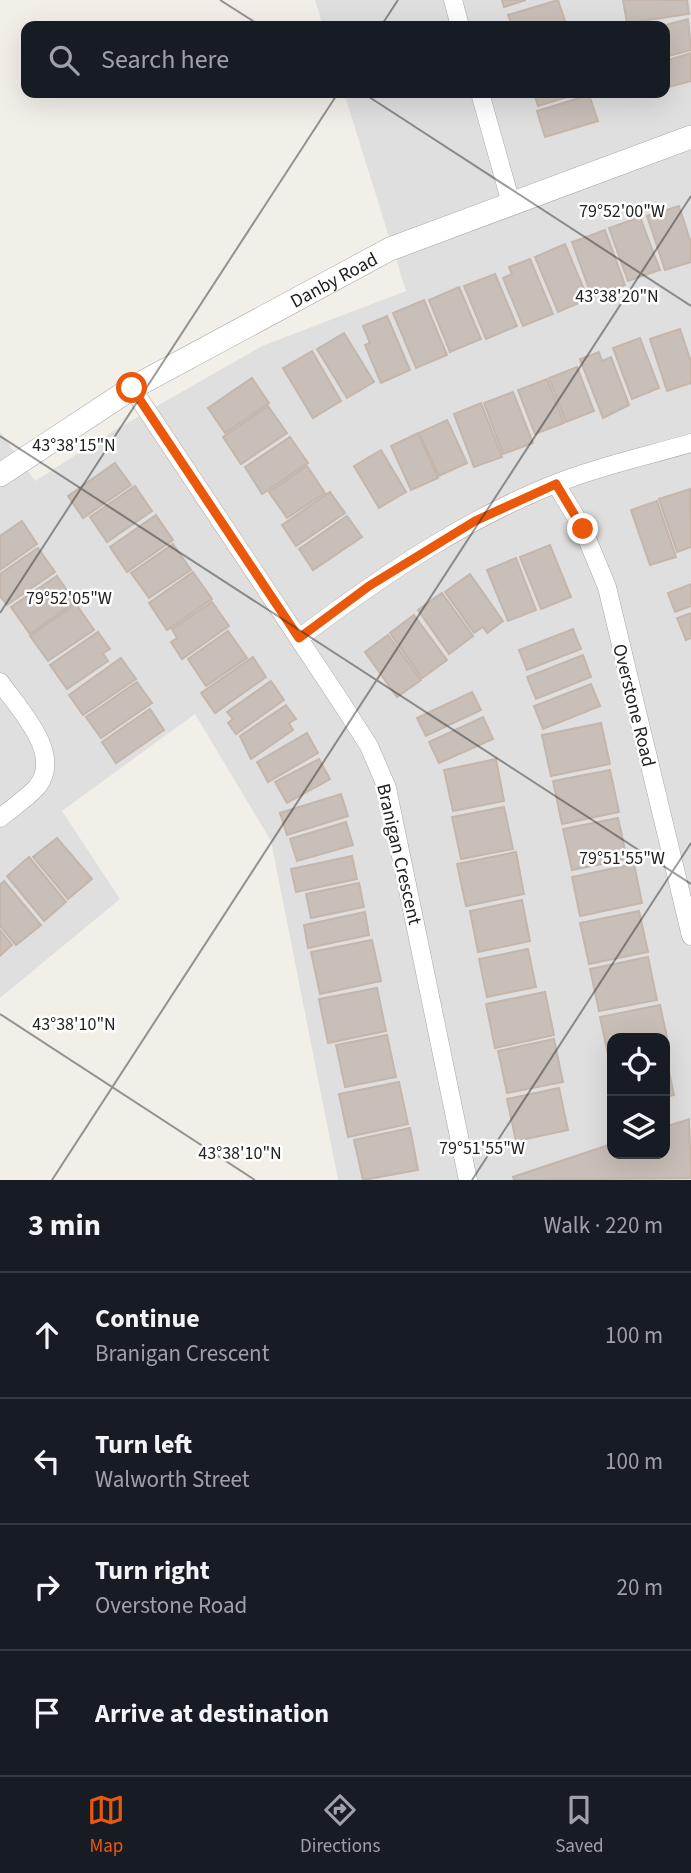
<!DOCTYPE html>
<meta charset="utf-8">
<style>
:root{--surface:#171b24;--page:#20242c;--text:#f1f3f6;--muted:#9ea1a6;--line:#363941;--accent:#ea580c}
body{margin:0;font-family:"Source Sans 3",sans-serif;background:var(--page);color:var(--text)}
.controls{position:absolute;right:21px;bottom:21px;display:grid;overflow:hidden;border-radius:14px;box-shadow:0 7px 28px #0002}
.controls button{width:63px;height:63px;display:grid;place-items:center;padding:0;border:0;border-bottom:2px solid var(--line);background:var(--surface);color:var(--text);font:35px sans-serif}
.stop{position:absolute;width:21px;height:21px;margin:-16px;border:5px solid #ea580c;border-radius:50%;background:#fff}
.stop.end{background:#ea580c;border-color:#fff;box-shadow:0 2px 7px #0008}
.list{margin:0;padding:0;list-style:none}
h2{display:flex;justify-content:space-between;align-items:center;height:91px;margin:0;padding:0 28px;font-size:30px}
h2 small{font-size:23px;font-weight:400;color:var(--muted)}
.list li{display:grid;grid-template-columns:46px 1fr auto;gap:21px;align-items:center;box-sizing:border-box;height:126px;padding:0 28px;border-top:2px solid var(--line)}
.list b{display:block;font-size:26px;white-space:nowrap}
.list p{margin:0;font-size:23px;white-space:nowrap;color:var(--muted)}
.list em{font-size:23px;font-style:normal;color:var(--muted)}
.icon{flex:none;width:38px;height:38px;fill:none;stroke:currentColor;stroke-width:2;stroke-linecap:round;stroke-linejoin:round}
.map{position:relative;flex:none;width:691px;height:1180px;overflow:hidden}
.search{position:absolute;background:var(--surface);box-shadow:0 7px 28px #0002;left:21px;right:21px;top:21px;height:77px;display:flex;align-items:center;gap:18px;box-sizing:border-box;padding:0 24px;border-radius:14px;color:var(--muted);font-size:26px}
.sheet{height:595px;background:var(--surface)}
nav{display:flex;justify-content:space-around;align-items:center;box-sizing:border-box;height:98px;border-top:2px solid var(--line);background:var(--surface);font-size:19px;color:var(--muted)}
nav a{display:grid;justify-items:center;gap:4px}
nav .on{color:var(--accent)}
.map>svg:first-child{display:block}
.residential{fill:#e0dfdf;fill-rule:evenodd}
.building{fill:#c7bfb8;stroke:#c4b6ab;stroke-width:2}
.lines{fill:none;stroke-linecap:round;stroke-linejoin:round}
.minor-casing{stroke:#a9a9a9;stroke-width:19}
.tertiary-casing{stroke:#a9a9a9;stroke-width:24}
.minor{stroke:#fff;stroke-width:18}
.tertiary{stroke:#fff;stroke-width:23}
.route{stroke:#ea580c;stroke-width:9}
.ticks{fill:none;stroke:#222;stroke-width:2;stroke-opacity:0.45}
.labels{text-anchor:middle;stroke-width:5;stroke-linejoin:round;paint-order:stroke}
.street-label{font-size:19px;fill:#222;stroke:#fff}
.ticks-label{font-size:18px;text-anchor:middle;fill:#222;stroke:#fff;stroke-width:5;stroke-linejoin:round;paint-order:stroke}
</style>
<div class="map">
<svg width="691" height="1180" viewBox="0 0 691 1180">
<rect width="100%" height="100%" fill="#f2efe9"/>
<path class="residential" d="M315,0H691V1180H338L271,841L195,714L62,811L120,899L0,998V432L35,481L115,430L262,346L406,291L344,93H665V26H323ZM612,1038H665V1154H612Z"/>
<g class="building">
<path d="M502,0H526L504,7Z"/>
<path d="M558,0L566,24L512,26L508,15Z"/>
<path d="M623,0H687L689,14L627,23Z"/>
<path d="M688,19L691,50L665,57V26H662Z"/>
<path d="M691,53V81L665,88V61Z"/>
<path d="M534,93H580L538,106Z"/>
<path d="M589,95L598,121L545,137L537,111Z"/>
<path d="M679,206L691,243V262L665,270L647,216Z"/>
<path d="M640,217L660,270L628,281L609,228Z"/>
<path d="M605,230L625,285L592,297L572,242Z"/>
<path d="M565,244L588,299L558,312L535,257Z"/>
<path d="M530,259L553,314L523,326L503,278L512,274L509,267Z"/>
<path d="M495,274L517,326L486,339L464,286Z"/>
<path d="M459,287L481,339L450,352L429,300Z"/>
<path d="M424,300L447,355L416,368L393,313Z"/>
<path d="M387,316L410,370L381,383L365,345L370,343L363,326Z"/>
<path d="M680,329L691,362V383L667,391L650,339Z"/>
<path d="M344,333L374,382L347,398L317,349Z"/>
<path d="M640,338L659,388L632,399L613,348Z"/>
<path d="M312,351L341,401L313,418L283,368Z"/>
<path d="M599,352L602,361L611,357L629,405L603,418L580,359Z"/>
<path d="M577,367L594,411L566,422L549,378Z"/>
<path d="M252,378L269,403L225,433L208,408Z"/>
<path d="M547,379L564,423L535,434L518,390Z"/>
<path d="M513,392L533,443L503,454L484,403Z"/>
<path d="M481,403L502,457L474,467L454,414Z"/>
<path d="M268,406L287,433L241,464L223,437Z"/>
<path d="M447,420L467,463L439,476L419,433Z"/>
<path d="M418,433L438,478L411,490L391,446Z"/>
<path d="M290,437L308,463L262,494L245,467Z"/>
<path d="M381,450L406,492L379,508L354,466Z"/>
<path d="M115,463L131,485L83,518L68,496Z"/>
<path d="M307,466L325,493L287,518L269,492Z"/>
<path d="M135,486L152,511L107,542L90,517Z"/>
<path d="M690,489L691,547L677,552L659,499Z"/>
<path d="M330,492L345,513L296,546L282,525Z"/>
<path d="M657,501L676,557L650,565L631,510Z"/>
<path d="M156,515L173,540L127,572L110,547Z"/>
<path d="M347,516L362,537L313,570L299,549Z"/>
<path d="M22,521L37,544L0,570V536Z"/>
<path d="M173,544L191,570L149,598L131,573Z"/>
<path d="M550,545L571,597L541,609L520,557Z"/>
<path d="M38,548L55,572L7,605L0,596V574Z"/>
<path d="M516,558L536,610L508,621L487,570Z"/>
<path d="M193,572L212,599L167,630L149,603Z"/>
<path d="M470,574L503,621L487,633L483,627L474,633L445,592Z"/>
<path d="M57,576L75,602L30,634L11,607Z"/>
<path d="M691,584V606L675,612L668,593Z"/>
<path d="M442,593L473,636L449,654L418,610Z"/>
<path d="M212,602L229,626L182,659L171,642L177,638L172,629Z"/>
<path d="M76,604L94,630L48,661L30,636Z"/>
<path d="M691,613V638L686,640L677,618Z"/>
<path d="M414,615L447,660L422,678L390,633Z"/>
<path d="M573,629L581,649L527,670L519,650Z"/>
<path d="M228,631L247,658L206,686L188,659Z"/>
<path d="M98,632L110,649L103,653L108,661L67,689L50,665Z"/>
<path d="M388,635L421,680L397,697L365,652Z"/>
<path d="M583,655L591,677L536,699L527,677Z"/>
<path d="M253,657L266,677L215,713L201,693Z"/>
<path d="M121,658L136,679L83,715L69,695Z"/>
<path d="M271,681L284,700L236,734L228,723L233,719L227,712Z"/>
<path d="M137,682L152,703L101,738L86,717Z"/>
<path d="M591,684L600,706L543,729L534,706Z"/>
<path d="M472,692L481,710L426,736L417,718Z"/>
<path d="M286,705L296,719L289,723L293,730L251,759L240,736Z"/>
<path d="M150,709L164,730L116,763L102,742Z"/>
<path d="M483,717L493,739L439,763L429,742Z"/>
<path d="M601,723L610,764L551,776L542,735Z"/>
<path d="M307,733L318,753L268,782L257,762Z"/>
<path d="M319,759L330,779L287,803L275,782Z"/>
<path d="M496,759L504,801L453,811L444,770Z"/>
<path d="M610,770L619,812L562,824L553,781Z"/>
<path d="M341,794L348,816L287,835L280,813Z"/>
<path d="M504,807L513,849L461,859L452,817Z"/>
<path d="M618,818L627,859L572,870L563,829Z"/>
<path d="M346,822L353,845L297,861L290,839Z"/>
<path d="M57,838L92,879L68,899L33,857Z"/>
<path d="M516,852L524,894L466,906L457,864Z"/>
<path d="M352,856L357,879L296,892L291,869Z"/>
<path d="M29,857L66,902L44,921L7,876Z"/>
<path d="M634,864L642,903L580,916L572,877Z"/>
<path d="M4,881L41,925L16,945L0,926V885Z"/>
<path d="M359,883L364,907L311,918L306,894Z"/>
<path d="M522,900L530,941L478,952L470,911Z"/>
<path d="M639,911L648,952L589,964L580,923Z"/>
<path d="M365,912L369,935L308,948L304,925Z"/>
<path d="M0,930L12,945L0,956Z"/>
<path d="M372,940L381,981L320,994L311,952Z"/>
<path d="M528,949L536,987L487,997L479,959Z"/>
<path d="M648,957L657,1000L599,1011L590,969Z"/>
<path d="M377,988L386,1031L328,1043L319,999Z"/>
<path d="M545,992L554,1035L495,1048L486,1004Z"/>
<path d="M660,1005L669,1047H665V1038H612V1058L609,1059L600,1017Z"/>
<path d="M387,1035L396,1077L345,1087L336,1045Z"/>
<path d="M554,1039L563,1082L507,1093L498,1051Z"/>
<path d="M665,1053L674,1095L665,1097Z"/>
<path d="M399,1082L408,1124L348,1137L339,1094Z"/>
<path d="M559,1088L568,1130L516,1141L507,1099Z"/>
<path d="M689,1119L691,1178L514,1180L513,1177L612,1144V1154H665V1127Z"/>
<path d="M410,1128L418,1170L363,1180L354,1140Z"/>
</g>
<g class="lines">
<g class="minor-casing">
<g id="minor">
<path d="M453,0L460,26"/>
<path d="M480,93L511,203"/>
<path d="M132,388L337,696L369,746L387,788L468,1180"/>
<path d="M556,484L583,529L607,587L691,936"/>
<path d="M299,638C382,576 470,515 568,479C608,464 650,455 691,443"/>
<path d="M0,682C18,708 64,754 37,787C27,798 12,808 0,818"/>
</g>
</g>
<g class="tertiary-casing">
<g id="tertiary">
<path id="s1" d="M0,475L132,388L390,249L691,137"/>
</g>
</g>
<use href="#minor" class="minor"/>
<use href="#tertiary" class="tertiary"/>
</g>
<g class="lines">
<path class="route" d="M132,388L299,638L369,586L475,521L556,484L583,529"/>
</g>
<path class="ticks" d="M220,0L261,26M381,26L398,0M363,93L691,306M0,436L691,884M0,613L338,93M0,1014L255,1180M52,1180L691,196M472,1180L691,843"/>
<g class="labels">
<g class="street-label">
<text dy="7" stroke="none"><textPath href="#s1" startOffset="387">Danby Road</textPath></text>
<text transform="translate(635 705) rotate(76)" y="7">Overstone Road</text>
<text transform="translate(400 854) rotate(77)" y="7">Branigan Crescent</text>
</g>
</g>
<g class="ticks-label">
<text x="622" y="217">79°52'00"W</text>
<text x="617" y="302">43°38'20"N</text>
<text x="74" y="451">43°38'15"N</text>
<text x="69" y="604">79°52'05"W</text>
<text x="622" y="864">79°51'55"W</text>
<text x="74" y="1030">43°38'10"N</text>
<text x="482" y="1154">79°51'55"W</text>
<text x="240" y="1159">43°38'10"N</text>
</g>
</svg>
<div class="controls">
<button><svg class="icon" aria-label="locate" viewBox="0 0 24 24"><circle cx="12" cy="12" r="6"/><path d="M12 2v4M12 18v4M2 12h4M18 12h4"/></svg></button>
<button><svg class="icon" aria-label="layers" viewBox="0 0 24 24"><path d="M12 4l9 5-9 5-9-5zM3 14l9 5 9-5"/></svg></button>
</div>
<div class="stop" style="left:132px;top:388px"></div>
<div class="stop end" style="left:583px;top:529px"></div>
<div class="search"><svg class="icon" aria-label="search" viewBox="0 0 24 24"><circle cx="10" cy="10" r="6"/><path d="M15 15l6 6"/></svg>Search here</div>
</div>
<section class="sheet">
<h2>3 min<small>Walk · 220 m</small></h2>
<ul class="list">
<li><svg class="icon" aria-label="ahead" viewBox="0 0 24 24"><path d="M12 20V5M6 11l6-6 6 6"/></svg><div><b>Continue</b><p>Branigan Crescent</p></div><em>100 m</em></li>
<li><svg class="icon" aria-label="left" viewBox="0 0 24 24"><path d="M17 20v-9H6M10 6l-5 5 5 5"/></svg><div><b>Turn left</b><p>Walworth Street</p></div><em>100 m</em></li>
<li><svg class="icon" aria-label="right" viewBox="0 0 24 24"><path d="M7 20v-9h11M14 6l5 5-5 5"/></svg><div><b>Turn right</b><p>Overstone Road</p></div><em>20 m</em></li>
<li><svg class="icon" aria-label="arrive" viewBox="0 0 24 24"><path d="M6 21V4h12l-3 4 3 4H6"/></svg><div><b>Arrive at destination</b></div></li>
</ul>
</section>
<nav>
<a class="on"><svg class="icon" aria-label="map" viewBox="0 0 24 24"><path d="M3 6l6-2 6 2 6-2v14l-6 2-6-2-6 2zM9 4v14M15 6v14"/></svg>Map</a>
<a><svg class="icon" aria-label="directions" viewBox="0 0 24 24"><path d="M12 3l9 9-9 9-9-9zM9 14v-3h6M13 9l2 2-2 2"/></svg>Directions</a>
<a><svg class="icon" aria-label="saved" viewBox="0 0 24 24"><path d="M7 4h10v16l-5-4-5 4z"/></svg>Saved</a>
</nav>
